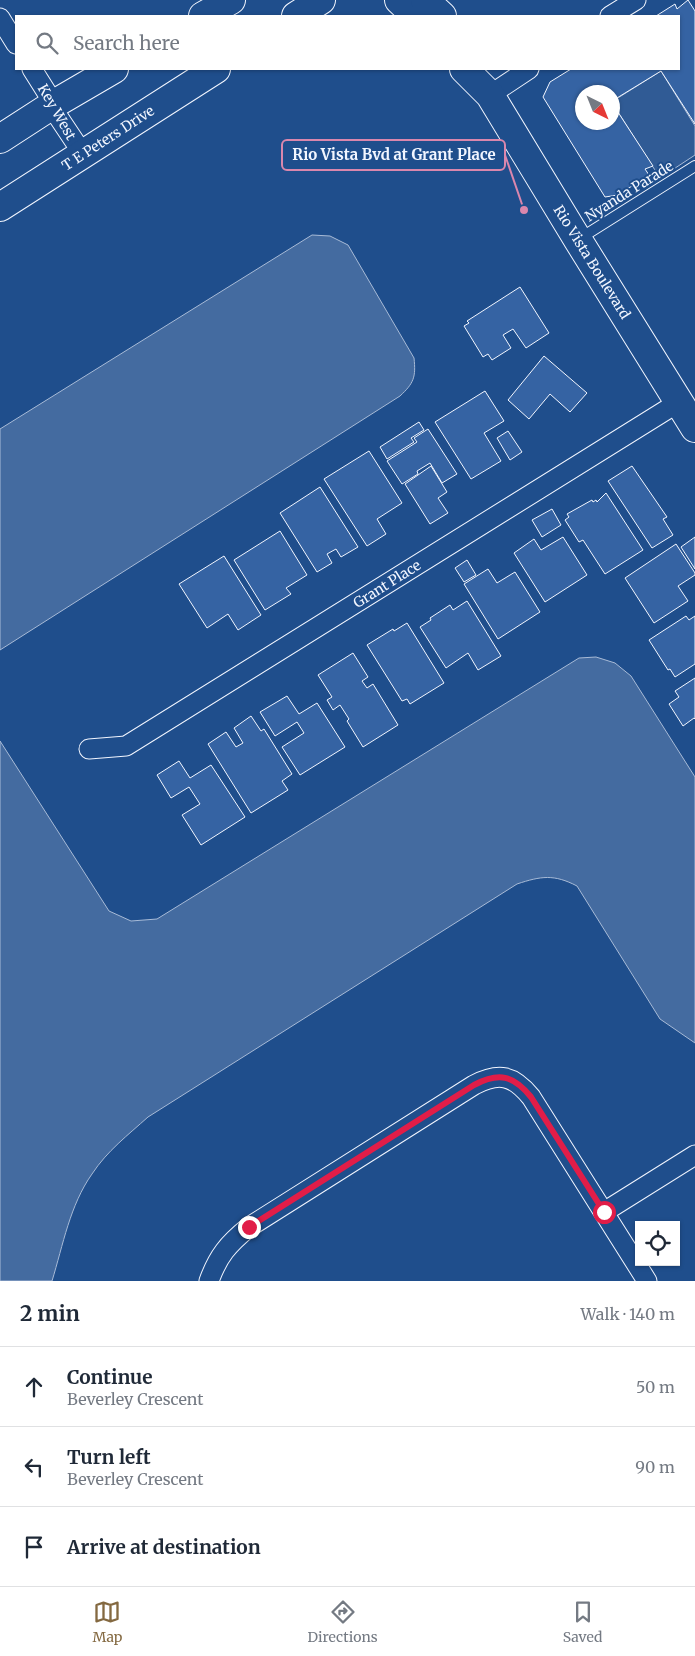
<!DOCTYPE html>
<meta charset="utf-8">
<style>
:root{--surface:#fff;--page:#f6f6f7;--text:#1f2937;--muted:#747a83;--line:#e0e1e3;--accent:#846941}
body{margin:0;font-family:Merriweather,serif;background:var(--page);color:var(--text)}
.controls{position:absolute;right:15px;bottom:15px;display:grid;overflow:hidden;border-radius:0px;box-shadow:0 1px 4px #0004}
.controls button{width:45px;height:45px;display:grid;place-items:center;padding:0;border:0;border-bottom:1px solid var(--line);background:var(--surface);color:var(--text);font:25px sans-serif}
.compass{position:absolute;left:575px;top:85px;width:45px;height:45px;border-radius:50%;background:var(--surface);box-shadow:0 1px 4px #0004;rotate:137deg}
.stop{position:absolute;width:15px;height:15px;margin:-11px;border:4px solid #e11d48;border-radius:50%;background:#fff}
.stop.end{background:#e11d48;border-color:#fff;box-shadow:0 1px 5px #0008}
.list{margin:0;padding:0;list-style:none}
h2{display:flex;justify-content:space-between;align-items:center;height:65px;margin:0;padding:0 20px;font-size:21px}
h2 small{font-size:16px;font-weight:400;color:var(--muted)}
.list li{display:grid;grid-template-columns:32px 1fr auto;gap:15px;align-items:center;box-sizing:border-box;height:80px;padding:0 20px;border-top:1px solid var(--line)}
.list b{display:block;font-size:19px;white-space:nowrap}
.list p{margin:0;font-size:16px;white-space:nowrap;color:var(--muted)}
.list em{font-size:16px;font-style:normal;color:var(--muted)}
.icon{flex:none;width:28px;height:28px;fill:none;stroke:currentColor;stroke-width:2;stroke-linecap:round;stroke-linejoin:round}
.map{position:relative;flex:none;width:695px;height:1281px;overflow:hidden}
.search{position:absolute;background:var(--surface);box-shadow:0 1px 4px #0004;left:15px;right:15px;top:15px;height:55px;display:flex;align-items:center;gap:12px;box-sizing:border-box;padding:0 18px;border-radius:0px;color:var(--muted);font-size:19px}
.sheet{height:305px;background:var(--surface)}
nav{display:flex;justify-content:space-around;align-items:center;box-sizing:border-box;height:70px;border-top:1px solid var(--line);background:var(--surface);font-size:14px;color:var(--muted)}
nav a{display:grid;justify-items:center;gap:2px}
nav .on{color:var(--accent)}
.map>svg:first-child{display:block}
.built{fill:#305b95;stroke:#a8bbd7}
.water{fill:#446ba0;stroke:#a8bbd7}
.building{fill:#3563a3;stroke:#f2f6ff}
.lines{fill:none;stroke-linecap:round;stroke-linejoin:round}
.lane-casing{stroke:#f2f6ff;stroke-width:12}
.street-casing{stroke:#f2f6ff;stroke-width:21}
.secondary-casing{stroke:#f2f6ff;stroke-width:30}
.lane{stroke:#1f4e8c;stroke-width:10}
.street{stroke:#1f4e8c;stroke-width:19}
.secondary{stroke:#1f4e8c;stroke-width:28}
.route{stroke:#e11d48;stroke-width:6}
.labels{text-anchor:middle;stroke-width:4;stroke-linejoin:round;paint-order:stroke}
.street-label{font-size:14px;fill:#f2f6ff;stroke:#1f4e8c}
.leader{fill:none;stroke:#da87ad;stroke-width:2}
.callout-dot{fill:#da87ad;stroke:#1f4e8c;stroke-width:2}
.callout{fill:#1f4e8c;stroke:#da87ad;stroke-width:2}
.callout-label{font-size:15px;text-anchor:middle;font-weight:bold;fill:#f2f6ff}
</style>
<div class="map">
<svg width="695" height="1281" viewBox="0 0 695 1281">
<rect width="100%" height="100%" fill="#1f4e8c"/>
<path class="built" d="M661,71L695,126V155L660,178L613,104V101Z"/>
<g class="water">
<path d="M312,235L330,236L348,245L414,358C416,377 414,383 400,396L0,650V429Z"/>
<path d="M596,657L615,663L631,676L695,777V1043L660,1019L577,886C554,874 541,876 517,884L148,1117C128,1135 107,1151 92,1174C70,1205 63,1245 52,1281H0V741L109,911L131,921L157,919L579,658Z"/>
</g>
<g class="building">
<path d="M688,0L695,11V124L661,71L612,101V92H582V122H612V103L653,166L645,169L649,175L618,195L605,197L543,97L550,82L571,69H679V16H656L675,4L677,9Z"/>
<path d="M520,287L549,333L526,348L513,329L503,335L511,348L492,360L488,354L483,357L464,326L469,323L467,321Z"/>
<path d="M544,356L587,393L570,412L550,394L529,419L508,400Z"/>
<path d="M485,391L504,421L484,433L501,461L471,479L435,422Z"/>
<path d="M419,422L424,430L411,438L414,442L387,459L380,447Z"/>
<path d="M428,429L457,474L442,483L430,463L417,471L418,474L402,484L387,461L417,442L414,438Z"/>
<path d="M508,431L522,452L510,460L497,438Z"/>
<path d="M369,451L402,503L377,519L386,534L367,546L324,479Z"/>
<path d="M431,466L447,492L438,498L448,513L430,524L405,484Z"/>
<path d="M632,466L667,517L663,519L673,535L652,548L608,481Z"/>
<path d="M320,487L358,547L341,557L336,549L327,554L332,563L317,572L280,513Z"/>
<path d="M606,493L643,550L605,574L583,540L579,542L565,520L569,517L567,514L592,500L593,502L596,500L597,502Z"/>
<path d="M552,509L561,525L542,537L532,520Z"/>
<path d="M280,531L307,575L286,588L291,594L265,610L234,560Z"/>
<path d="M563,537L587,575L545,602L514,553L534,539L541,550Z"/>
<path d="M695,537V569L681,547Z"/>
<path d="M676,544L695,573V575L678,586L688,601L654,623L625,578Z"/>
<path d="M224,556L261,615L238,630L228,614L207,628L179,584Z"/>
<path d="M467,560L476,575L464,582L455,568Z"/>
<path d="M488,569L497,583L515,572L540,612L498,639L464,584Z"/>
<path d="M467,601L501,656L478,670L468,653L446,668L420,627L431,620L430,618L450,605L453,610Z"/>
<path d="M686,616L689,620L695,616V664L675,677L670,669L668,670L649,640Z"/>
<path d="M407,623L444,683L410,704L407,699L402,701L367,645L393,629L394,631Z"/>
<path d="M353,653L368,677L362,681L367,688L373,684L398,725L363,747L347,721L349,719L340,705L333,710L327,700L332,697L318,675Z"/>
<path d="M695,678V719L694,718L683,726L669,704L679,697L675,691Z"/>
<path d="M287,696L299,714L317,703L345,747L300,775L282,747L304,733L297,722L275,736L260,712Z"/>
<path d="M251,716L261,731L264,729L292,774L282,781L288,790L251,813L208,744L226,732L236,747L243,743L234,728Z"/>
<path d="M179,761L190,778L211,765L245,817L201,845L182,815L200,804L189,787L171,798L157,775Z"/>
</g>
<g class="lines">
<g class="lane-casing">
<path id="lane" d="M579,239L695,166"/>
</g>
<g class="street-casing">
<g id="street">
<path d="M610,16L636,0"/>
<path d="M0,18L16,44"/>
<path d="M32,69L54,104L57,115L83,154"/>
<path d="M490,95L529,69"/>
<path d="M89,749L126,746L679,402"/>
<path d="M604,1212L695,1155"/>
<path d="M209,1281C218,1256 228,1244 249,1227L474,1085C499,1072 513,1075 531,1097L647,1281"/>
</g>
</g>
<g class="secondary-casing">
<g id="secondary">
<path d="M399,0L416,16"/>
<path d="M425,0L442,16"/>
<path d="M203,16L231,0"/>
<path d="M296,16L321,0"/>
<path d="M464,69L490,95L578,240L695,428"/>
<path d="M0,139L54,104L114,69"/>
<path d="M0,207L216,69"/>
</g>
</g>
<use href="#lane" class="lane"/>
<use href="#street" class="street"/>
<use href="#secondary" class="secondary"/>
</g>
<g class="lines">
<path class="route" d="M249,1227L474,1085C499,1072 513,1075 531,1097L604,1212"/>
</g>
<g class="labels">
<g class="street-label">
<text transform="translate(57 112) rotate(60)" y="5">Key West</text>
<text transform="translate(108 138) rotate(-33)" y="5">T E Peters Drive</text>
<text transform="translate(629 191) rotate(-32)" y="5">Nyanda Parade</text>
<text transform="translate(592 262) rotate(58)" y="5">Rio Vista Boulevard</text>
<text transform="translate(387 584) rotate(-32)" y="5">Grant Place</text>
</g>
</g>
<path class="leader" d="M524 210L505 155"/>
<circle class="callout-dot" cx="524" cy="210" r="5"/>
<rect class="callout" x="282" y="140" width="223" height="30" rx="5"/>
<g class="callout-label">
<text x="394" y="160">Rio Vista Bvd at Grant Place</text>
</g>
</svg>
<div class="controls">
<button><svg class="icon" aria-label="locate" viewBox="0 0 24 24"><circle cx="12" cy="12" r="6"/><path d="M12 2v4M12 18v4M2 12h4M18 12h4"/></svg></button>
</div>
<svg class="compass" viewBox="-18 -18 36 36"><path d="M0-13l5 13h-10z" fill="#e53935"/><path d="M0 13l5-13h-10z" fill="#747a83"/></svg>
<div class="stop" style="left:604px;top:1212px"></div>
<div class="stop end" style="left:249px;top:1227px"></div>
<div class="search"><svg class="icon" aria-label="search" viewBox="0 0 24 24"><circle cx="10" cy="10" r="6"/><path d="M15 15l6 6"/></svg>Search here</div>
</div>
<section class="sheet">
<h2>2 min<small>Walk · 140 m</small></h2>
<ul class="list">
<li><svg class="icon" aria-label="ahead" viewBox="0 0 24 24"><path d="M12 20V5M6 11l6-6 6 6"/></svg><div><b>Continue</b><p>Beverley Crescent</p></div><em>50 m</em></li>
<li><svg class="icon" aria-label="left" viewBox="0 0 24 24"><path d="M17 20v-9H6M10 6l-5 5 5 5"/></svg><div><b>Turn left</b><p>Beverley Crescent</p></div><em>90 m</em></li>
<li><svg class="icon" aria-label="arrive" viewBox="0 0 24 24"><path d="M6 21V4h12l-3 4 3 4H6"/></svg><div><b>Arrive at destination</b></div></li>
</ul>
</section>
<nav>
<a class="on"><svg class="icon" aria-label="map" viewBox="0 0 24 24"><path d="M3 6l6-2 6 2 6-2v14l-6 2-6-2-6 2zM9 4v14M15 6v14"/></svg>Map</a>
<a><svg class="icon" aria-label="directions" viewBox="0 0 24 24"><path d="M12 3l9 9-9 9-9-9zM9 14v-3h6M13 9l2 2-2 2"/></svg>Directions</a>
<a><svg class="icon" aria-label="saved" viewBox="0 0 24 24"><path d="M7 4h10v16l-5-4-5 4z"/></svg>Saved</a>
</nav>
